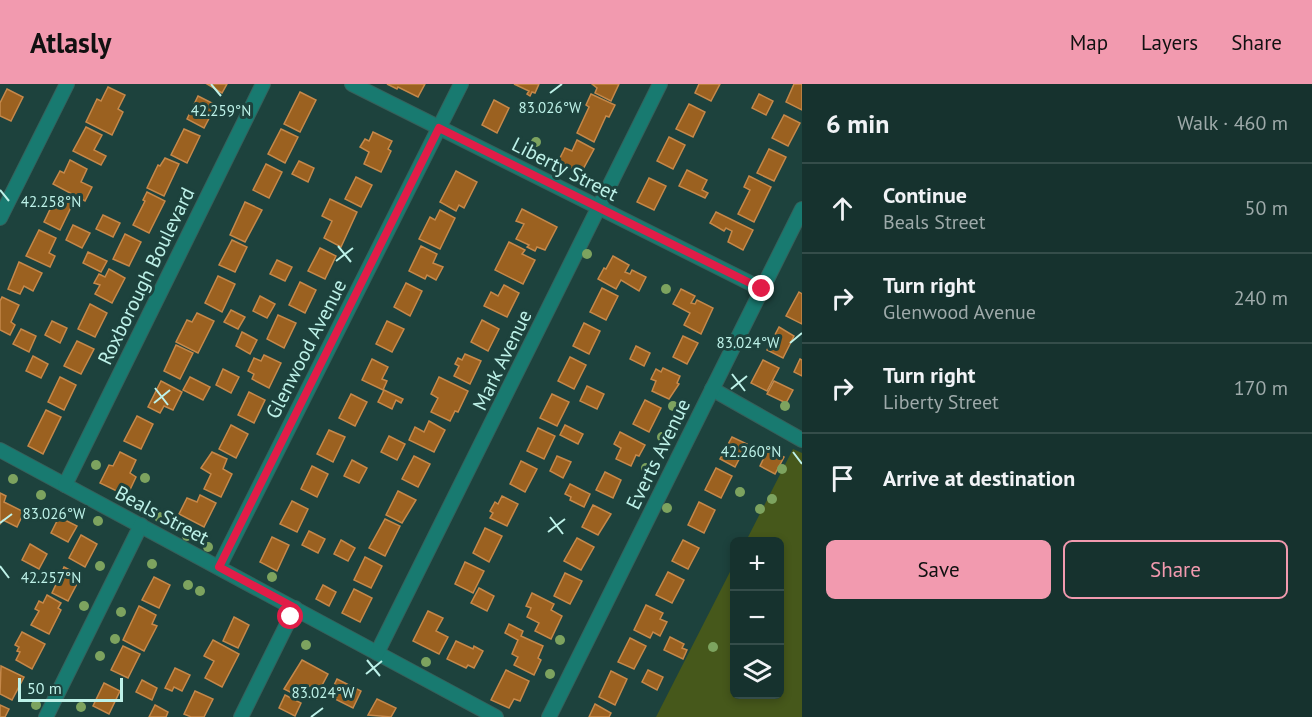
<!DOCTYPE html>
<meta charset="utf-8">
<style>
:root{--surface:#16322e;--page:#1f3a36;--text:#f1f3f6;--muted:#9eaaaa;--line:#354d4a;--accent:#f29aaf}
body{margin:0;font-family:"PT Sans",sans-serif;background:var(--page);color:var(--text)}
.controls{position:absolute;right:18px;bottom:18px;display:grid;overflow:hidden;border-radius:9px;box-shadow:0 3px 9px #0003}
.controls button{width:54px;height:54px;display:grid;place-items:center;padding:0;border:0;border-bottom:2px solid var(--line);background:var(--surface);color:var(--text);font:30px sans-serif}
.scale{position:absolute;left:18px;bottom:15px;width:105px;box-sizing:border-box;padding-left:6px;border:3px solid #bdf1e8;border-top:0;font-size:16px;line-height:21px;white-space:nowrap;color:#bdf1e8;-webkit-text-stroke:4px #1d423d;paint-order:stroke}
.stop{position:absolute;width:18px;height:18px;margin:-14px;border:4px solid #e11d48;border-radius:50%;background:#fff}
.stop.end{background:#e11d48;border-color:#fff;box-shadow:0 2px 6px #0008}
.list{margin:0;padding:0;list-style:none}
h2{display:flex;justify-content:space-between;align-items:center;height:78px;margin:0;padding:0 24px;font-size:26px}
h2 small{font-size:20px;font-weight:400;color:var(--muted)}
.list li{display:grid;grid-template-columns:39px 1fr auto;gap:18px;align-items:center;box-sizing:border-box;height:90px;padding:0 24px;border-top:2px solid var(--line)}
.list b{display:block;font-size:22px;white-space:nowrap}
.list p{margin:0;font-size:20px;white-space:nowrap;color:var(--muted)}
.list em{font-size:20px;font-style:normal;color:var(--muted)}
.actions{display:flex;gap:12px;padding:18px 24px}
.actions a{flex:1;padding:14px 0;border:2px solid var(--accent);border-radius:9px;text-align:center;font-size:21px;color:var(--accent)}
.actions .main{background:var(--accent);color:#111}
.icon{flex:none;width:33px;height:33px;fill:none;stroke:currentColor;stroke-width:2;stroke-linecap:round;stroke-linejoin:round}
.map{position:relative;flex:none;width:802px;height:633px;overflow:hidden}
header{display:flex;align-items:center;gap:36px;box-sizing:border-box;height:84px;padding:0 30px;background:var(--accent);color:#111}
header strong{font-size:28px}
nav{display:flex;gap:33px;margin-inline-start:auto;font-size:21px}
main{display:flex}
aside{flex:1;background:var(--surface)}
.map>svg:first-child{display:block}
.green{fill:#46581b}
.building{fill:#9b6120;stroke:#c5884a;stroke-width:1.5}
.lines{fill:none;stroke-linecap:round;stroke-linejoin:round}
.street-casing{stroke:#36605b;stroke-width:16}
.street{stroke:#187a70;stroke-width:14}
.tree{fill:#7da35f}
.route{stroke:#e11d48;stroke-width:8}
.ticks{fill:none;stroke:#bdf1e8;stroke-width:2}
.labels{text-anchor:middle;stroke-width:6;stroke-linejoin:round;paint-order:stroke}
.street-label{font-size:20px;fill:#bdf1e8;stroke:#1d423d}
.ticks-label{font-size:15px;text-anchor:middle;fill:#bdf1e8;stroke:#1d423d;stroke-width:6;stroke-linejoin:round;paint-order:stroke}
</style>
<header>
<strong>Atlasly</strong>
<nav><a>Map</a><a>Layers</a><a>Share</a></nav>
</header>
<main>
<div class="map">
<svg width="802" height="633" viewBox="0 0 802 633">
<rect width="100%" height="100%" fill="#1d423d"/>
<path class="green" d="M793,365L802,369V633H656L734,480V610H780V458L746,457Z"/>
<g class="building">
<path d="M207,0H227L222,9Z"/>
<path d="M387,0H425L418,13L398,3L397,5Z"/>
<path d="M514,0H539L535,9L532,8L530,12L527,10L529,7Z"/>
<path d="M592,0H619L611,17L595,9L597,4Z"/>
<path d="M699,0H720L711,17L695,9Z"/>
<path d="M794,0H802V26L786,18Z"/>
<path d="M108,3L125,11L118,25L123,28L112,51L86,38L97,15L101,17Z"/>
<path d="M7,5L23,13L11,37L0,32V19Z"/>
<path d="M300,8L316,16L300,48L284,40Z"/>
<path d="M591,10L615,21L609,33L606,32L594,58L577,49L589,23L586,21Z"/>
<path d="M759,10L773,17L766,31L752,24Z"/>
<path d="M198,12L216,21L204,44L187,35Z"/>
<path d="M494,16L509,24L497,49L482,41Z"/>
<path d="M689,20L705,28L693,53L676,45Z"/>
<path d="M784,31L800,39L788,62L772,54Z"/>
<path d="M86,43L102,51L94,66L106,72L101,81L73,67Z"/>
<path d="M184,45L200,52L187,79L171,71Z"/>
<path d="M281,45L298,53L285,79L268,70Z"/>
<path d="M373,48L392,57L388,65L391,67L381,88L364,80L369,68L360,63L365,55L369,57Z"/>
<path d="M669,53L685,61L673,85L657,77Z"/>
<path d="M577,56L594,65L581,89L558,78L565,64L572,67Z"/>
<path d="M769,65L786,73L774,97L757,89Z"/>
<path d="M165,74L179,80L164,112L147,104L158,81L160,82Z"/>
<path d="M70,76L87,85L81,98L92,103L85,117L53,100L60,87L64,89Z"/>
<path d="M299,77L314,84L308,98L292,90Z"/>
<path d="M266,80L282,88L269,114L253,106Z"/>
<path d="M687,86L707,96L702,106L708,109L705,114L679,102Z"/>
<path d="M456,87L477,98L464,124L459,121L456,127L440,118Z"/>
<path d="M749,92L771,103L754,138L738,130L750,106L744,103Z"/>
<path d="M356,93L372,101L361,123L345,115Z"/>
<path d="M649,94L666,102L654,126L637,118Z"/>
<path d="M147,108L165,117L149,149L133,141L145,117L143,116Z"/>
<path d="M57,111L73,119L60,146L44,138Z"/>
<path d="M330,115L357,128L341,163L324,154L332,137L322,132Z"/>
<path d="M245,118L262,126L245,158L230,151Z"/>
<path d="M522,125L557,143L545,166L537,163L535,167L527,163L529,161L516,155L524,140L516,137Z"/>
<path d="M440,126L455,134L440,165L419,155L430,133L435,136Z"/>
<path d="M716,128L753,146L743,166L728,158L732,147L726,144L724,147L710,139Z"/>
<path d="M103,131L120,139L113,153L96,145Z"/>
<path d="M73,141L90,149L82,164L66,156Z"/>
<path d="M39,146L56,154L49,169L55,172L50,183L26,172Z"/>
<path d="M125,150L141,158L129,182L113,175Z"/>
<path d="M232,156L247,163L235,188L219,181Z"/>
<path d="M509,158L525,166L522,170L535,176L523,200L495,186Z"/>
<path d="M421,162L437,170L433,179L443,183L436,196L427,191L425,195L409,187Z"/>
<path d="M320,164L336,172L325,195L308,187Z"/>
<path d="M88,168L107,177L101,188L83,179Z"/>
<path d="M613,172L629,181L625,188L630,190L632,186L646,193L639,207L621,196L616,205L598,195L604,184L606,185Z"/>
<path d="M277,176L292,183L285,197L270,190Z"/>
<path d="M19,178L42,189L33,207L24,202L20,210L8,205Z"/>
<path d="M109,185L125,194L112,219L95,210L100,201L94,199L99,190L105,193Z"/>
<path d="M218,192L235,200L222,228L205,219Z"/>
<path d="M300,198L316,206L305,229L289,221Z"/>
<path d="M406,199L422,207L410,232L394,223Z"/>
<path d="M504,201L519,209L507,233L484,222L491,208L498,212Z"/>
<path d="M602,204L618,212L606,236L590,228Z"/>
<path d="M681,205L695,212L691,219L695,220L697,216L713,224L701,250L684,241L690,229L673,220Z"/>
<path d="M799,208L802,210V240L786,232Z"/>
<path d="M260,212L275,220L267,234L253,227Z"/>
<path d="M2,213L19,221L11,238L15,241L10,251L0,246V217Z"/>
<path d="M90,220L107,229L95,253L78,245Z"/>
<path d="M231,226L245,233L238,245L224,238Z"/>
<path d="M197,229L214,237L198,269L176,258L187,236L192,238Z"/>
<path d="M278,231L296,239L284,264L267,255Z"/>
<path d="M482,236L499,245L488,267L471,258Z"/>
<path d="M52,237L67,244L60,259L45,251Z"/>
<path d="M387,237L404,245L392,268L376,260Z"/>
<path d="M584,239L600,247L589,270L573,262Z"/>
<path d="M779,243L794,252L783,274L767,266Z"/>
<path d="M21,245L36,252L29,268L13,260Z"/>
<path d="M242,248L257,256L250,270L236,262Z"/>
<path d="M683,252L698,259L687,280L673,273Z"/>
<path d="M77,257L94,265L81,290L64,282Z"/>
<path d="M176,261L193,269L180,295L164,287Z"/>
<path d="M636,262L650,269L644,282L630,275Z"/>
<path d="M465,270L481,277L470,300L454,292L459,282L455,280L458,274L462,276Z"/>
<path d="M264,271L281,279L269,304L252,295L254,290L248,287L254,274L261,277Z"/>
<path d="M33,272L48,280L41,294L26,287Z"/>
<path d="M570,273L586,281L574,305L558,297Z"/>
<path d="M372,275L388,283L382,295L387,297L383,306L362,296Z"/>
<path d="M800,275L802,276V292L794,288Z"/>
<path d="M763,276L779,284L767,307L751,299Z"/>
<path d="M663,284L680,292L677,299L679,300L669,315L652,307L656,297L651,295L656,285L661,288Z"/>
<path d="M223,285L239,293L231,309L216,301Z"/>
<path d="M60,293L76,301L64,326L48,318Z"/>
<path d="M190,293L210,303L203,316L183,306Z"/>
<path d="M439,293L468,307L458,328L455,327L450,337L431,328L438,314L431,310Z"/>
<path d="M161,297L182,308L173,326L164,322L160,329L148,323Z"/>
<path d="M774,297L793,306L786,319L767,310Z"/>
<path d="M587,302L604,310L597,325L580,317Z"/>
<path d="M384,306L403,315L401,319L396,316L392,325L378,318Z"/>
<path d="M249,308L265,316L254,339L238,331Z"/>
<path d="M351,310L367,318L355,342L339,334Z"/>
<path d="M552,310L569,318L557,342L540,334Z"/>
<path d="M645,316L661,324L649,348L633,340Z"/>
<path d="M46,326L61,333L43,370L28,362Z"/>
<path d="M137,332L153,340L141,365L124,357Z"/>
<path d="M429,337L445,346L434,368L409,356L415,343L424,348Z"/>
<path d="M231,341L248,350L236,374L219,365Z"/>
<path d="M565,341L583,350L578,360L560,351Z"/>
<path d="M538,344L555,352L544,375L527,367Z"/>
<path d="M329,346L345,353L333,378L317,370Z"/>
<path d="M620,348L645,361L639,372L636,371L631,382L616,375L621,364L614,360Z"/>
<path d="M389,352L405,360L397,376L381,368Z"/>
<path d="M732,353L747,360L735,383L720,375Z"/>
<path d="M768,365L784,373L775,390L760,382Z"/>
<path d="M120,368L136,376L130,389L136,393L127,412L100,399L109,381L113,382Z"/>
<path d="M212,368L227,375L223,385L232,390L221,413L204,405L211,390L201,384Z"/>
<path d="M414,372L430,380L418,403L402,395Z"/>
<path d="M557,372L571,378L563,394L550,387Z"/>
<path d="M352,376L367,384L359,399L344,392Z"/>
<path d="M521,377L537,385L525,408L510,400Z"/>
<path d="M312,382L328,390L317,413L301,405Z"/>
<path d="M716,384L732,392L721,414L705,406Z"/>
<path d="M605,388L621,396L613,414L596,406Z"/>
<path d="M570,400L590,410L584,423L570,416L571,413L565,410Z"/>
<path d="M398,407L416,416L402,439L386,431Z"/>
<path d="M0,409L6,412L4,418L24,428L17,443L3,436L0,440Z"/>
<path d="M200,411L216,419L204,443L179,430L187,414L197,418Z"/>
<path d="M502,412L518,420L507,442L490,434L493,429L490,427L495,418L498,420Z"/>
<path d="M292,417L308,425L297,448L280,440Z"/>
<path d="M699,418L715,426L704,449L688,441Z"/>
<path d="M593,421L611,430L598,451L582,443Z"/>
<path d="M59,433L77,442L68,458L51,449Z"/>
<path d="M385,435L400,442L385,472L369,464Z"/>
<path d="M485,444L502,452L489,478L473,469Z"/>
<path d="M309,447L325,455L318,469L302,461Z"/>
<path d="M81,451L97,460L85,483L69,474Z"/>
<path d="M272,453L289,461L277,487L260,478Z"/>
<path d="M577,454L594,463L581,486L564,477Z"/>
<path d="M341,456L355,464L348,477L334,470Z"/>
<path d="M683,456L699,464L688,485L672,477Z"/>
<path d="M30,460L47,470L39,485L22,476Z"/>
<path d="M365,473L382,482L371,504L354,496Z"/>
<path d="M465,478L484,487L473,509L455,500Z"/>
<path d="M64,483L81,492L68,517L52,509L58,496L53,493L56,487L61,490Z"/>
<path d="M668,488L684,496L672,519L656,511Z"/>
<path d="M565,489L582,497L570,520L554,512Z"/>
<path d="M154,493L170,501L159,524L142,516Z"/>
<path d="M323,501L336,508L329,522L316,515Z"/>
<path d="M479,504L494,512L487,527L471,519Z"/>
<path d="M354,505L372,514L360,538L342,529Z"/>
<path d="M532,509L554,520L551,526L562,532L551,555L535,547L539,539L527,533L531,524L526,522Z"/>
<path d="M47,511L61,519L58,524L61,526L49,550L31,541L39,527L35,525L39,517L43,519Z"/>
<path d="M646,521L663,529L660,535L667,538L660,552L653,548L650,554L634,546Z"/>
<path d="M139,522L156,531L152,540L157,542L144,567L123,556Z"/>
<path d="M428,527L443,534L436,547L448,553L439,570L413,557Z"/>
<path d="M234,533L249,541L238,564L223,557Z"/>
<path d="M509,540L523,547L521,552L543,562L538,574L541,576L534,591L514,581L518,573L512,570L518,556L505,549Z"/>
<path d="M22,548L45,560L32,585L16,576L20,568L17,567L19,563L15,561Z"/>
<path d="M670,553L684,560L682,564L687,566L683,575L664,566Z"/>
<path d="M630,554L646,562L634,585L618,578Z"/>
<path d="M213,556L239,570L222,603L205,594L214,577L204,572Z"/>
<path d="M456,557L473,565L474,562L483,567L474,584L468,581L466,584L447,575Z"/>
<path d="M123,562L140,570L128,594L111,586Z"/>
<path d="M302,576L328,590L319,607L307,601L300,613L284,605Z"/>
<path d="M1,582L24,593L12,616L0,610Z"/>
<path d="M175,584L190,591L182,607L174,603L172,607L165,604Z"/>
<path d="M506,586L529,597L520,617L514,615L509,624L491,616Z"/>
<path d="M648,586L663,593L657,606L642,598Z"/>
<path d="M611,587L627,595L615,621L599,613Z"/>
<path d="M337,595L361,607L353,624L329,612Z"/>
<path d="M142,596L157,604L152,616L136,608Z"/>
<path d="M104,599L120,607L109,630L93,622Z"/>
<path d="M195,607L213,615L204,633H191L184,630Z"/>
<path d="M285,611L301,619L295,632L279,624Z"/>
<path d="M377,615L396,624L391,633L368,631Z"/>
<path d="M595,620L611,629L609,633H589Z"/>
<path d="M0,621L9,625L5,633H0Z"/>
<path d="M155,621L168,628L166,633H149Z"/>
</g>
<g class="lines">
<g class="street-casing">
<g id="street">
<path d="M352,0L762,205"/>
<path d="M0,134L67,0"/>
<path d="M712,305L802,356"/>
<path d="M0,366L496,633"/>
<path d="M65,401L263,0"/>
<path d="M219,483L461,0"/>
<path d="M377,569L660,0"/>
<path d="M46,633L141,441"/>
<path d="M241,633L295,524"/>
<path d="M549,633L802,125"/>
</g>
</g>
<use href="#street" class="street"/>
</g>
<g class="tree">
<circle cx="536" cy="58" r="5"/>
<circle cx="587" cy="170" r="5"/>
<circle cx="666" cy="205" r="5"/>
<circle cx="673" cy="322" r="5"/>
<circle cx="785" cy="322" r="5"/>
<circle cx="662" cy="353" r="5"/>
<circle cx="96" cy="381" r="5"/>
<circle cx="646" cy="384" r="5"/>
<circle cx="782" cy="385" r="5"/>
<circle cx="145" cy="394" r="5"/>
<circle cx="13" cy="395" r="5"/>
<circle cx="740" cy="408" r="5"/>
<circle cx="41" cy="411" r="5"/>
<circle cx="772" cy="415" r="5"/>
<circle cx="667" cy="424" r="5"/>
<circle cx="760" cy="425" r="5"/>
<circle cx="159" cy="433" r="5"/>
<circle cx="98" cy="437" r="5"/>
<circle cx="187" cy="452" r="5"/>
<circle cx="208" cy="463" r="5"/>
<circle cx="152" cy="480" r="5"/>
<circle cx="100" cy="482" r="5"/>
<circle cx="272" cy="493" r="5"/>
<circle cx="188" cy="501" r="5"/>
<circle cx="200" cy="507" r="5"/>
<circle cx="84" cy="522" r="5"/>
<circle cx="121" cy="528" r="5"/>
<circle cx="115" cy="555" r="5"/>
<circle cx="560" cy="556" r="5"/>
<circle cx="306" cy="561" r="5"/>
<circle cx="713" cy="563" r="5"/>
<circle cx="100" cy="572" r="5"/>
<circle cx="426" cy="578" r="5"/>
<circle cx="550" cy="590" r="5"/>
<circle cx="36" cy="621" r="5"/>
<circle cx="81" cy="623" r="5"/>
</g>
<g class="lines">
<path class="route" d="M291,533L295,524L219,483L439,44L762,205"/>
</g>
<path class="ticks" d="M211,0L221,12M550,9L562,0M0,106L9,117M338,162L351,178M336,177L353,164M790,259L802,249M732,290L745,307M155,304L168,321M731,305L747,292M154,319L170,306M793,368L802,380M550,433L563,450M0,439L12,430M548,448L565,435M0,482L9,494M367,576L380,592M366,590L382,577M311,633L323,624"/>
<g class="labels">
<g class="street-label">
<text transform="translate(565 85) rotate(27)" y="7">Liberty Street</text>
<text transform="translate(146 192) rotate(-64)" y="7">Roxborough Boulevard</text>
<text transform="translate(306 265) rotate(-63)" y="7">Glenwood Avenue</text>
<text transform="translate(502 276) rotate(-64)" y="7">Mark Avenue</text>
<text transform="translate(658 370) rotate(-64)" y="7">Everts Avenue</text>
<text transform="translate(162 431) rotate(28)" y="7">Beals Street</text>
</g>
</g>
<g class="ticks-label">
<text x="550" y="29">83.026°W</text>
<text x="221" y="32">42.259°N</text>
<text x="51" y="123">42.258°N</text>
<text x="748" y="264">83.024°W</text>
<text x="751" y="373">42.260°N</text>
<text x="54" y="435">83.026°W</text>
<text x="51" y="499">42.257°N</text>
<text x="323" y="614">83.024°W</text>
</g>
</svg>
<div class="controls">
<button>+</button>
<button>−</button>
<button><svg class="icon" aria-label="layers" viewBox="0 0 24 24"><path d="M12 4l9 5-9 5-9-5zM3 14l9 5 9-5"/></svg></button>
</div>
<div class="scale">50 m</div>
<div class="stop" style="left:291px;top:533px"></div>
<div class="stop end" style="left:762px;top:205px"></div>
</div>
<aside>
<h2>6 min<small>Walk · 460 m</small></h2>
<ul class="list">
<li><svg class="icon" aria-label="ahead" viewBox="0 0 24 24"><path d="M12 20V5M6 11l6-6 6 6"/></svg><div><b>Continue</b><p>Beals Street</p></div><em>50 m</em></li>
<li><svg class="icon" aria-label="right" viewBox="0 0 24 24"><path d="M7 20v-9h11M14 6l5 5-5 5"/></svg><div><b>Turn right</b><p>Glenwood Avenue</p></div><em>240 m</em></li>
<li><svg class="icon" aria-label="right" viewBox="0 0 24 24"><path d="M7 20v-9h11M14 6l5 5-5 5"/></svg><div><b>Turn right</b><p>Liberty Street</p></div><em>170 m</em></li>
<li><svg class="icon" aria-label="arrive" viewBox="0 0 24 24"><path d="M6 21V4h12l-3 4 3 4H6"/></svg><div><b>Arrive at destination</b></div></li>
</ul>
<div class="actions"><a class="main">Save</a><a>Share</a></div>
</aside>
</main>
